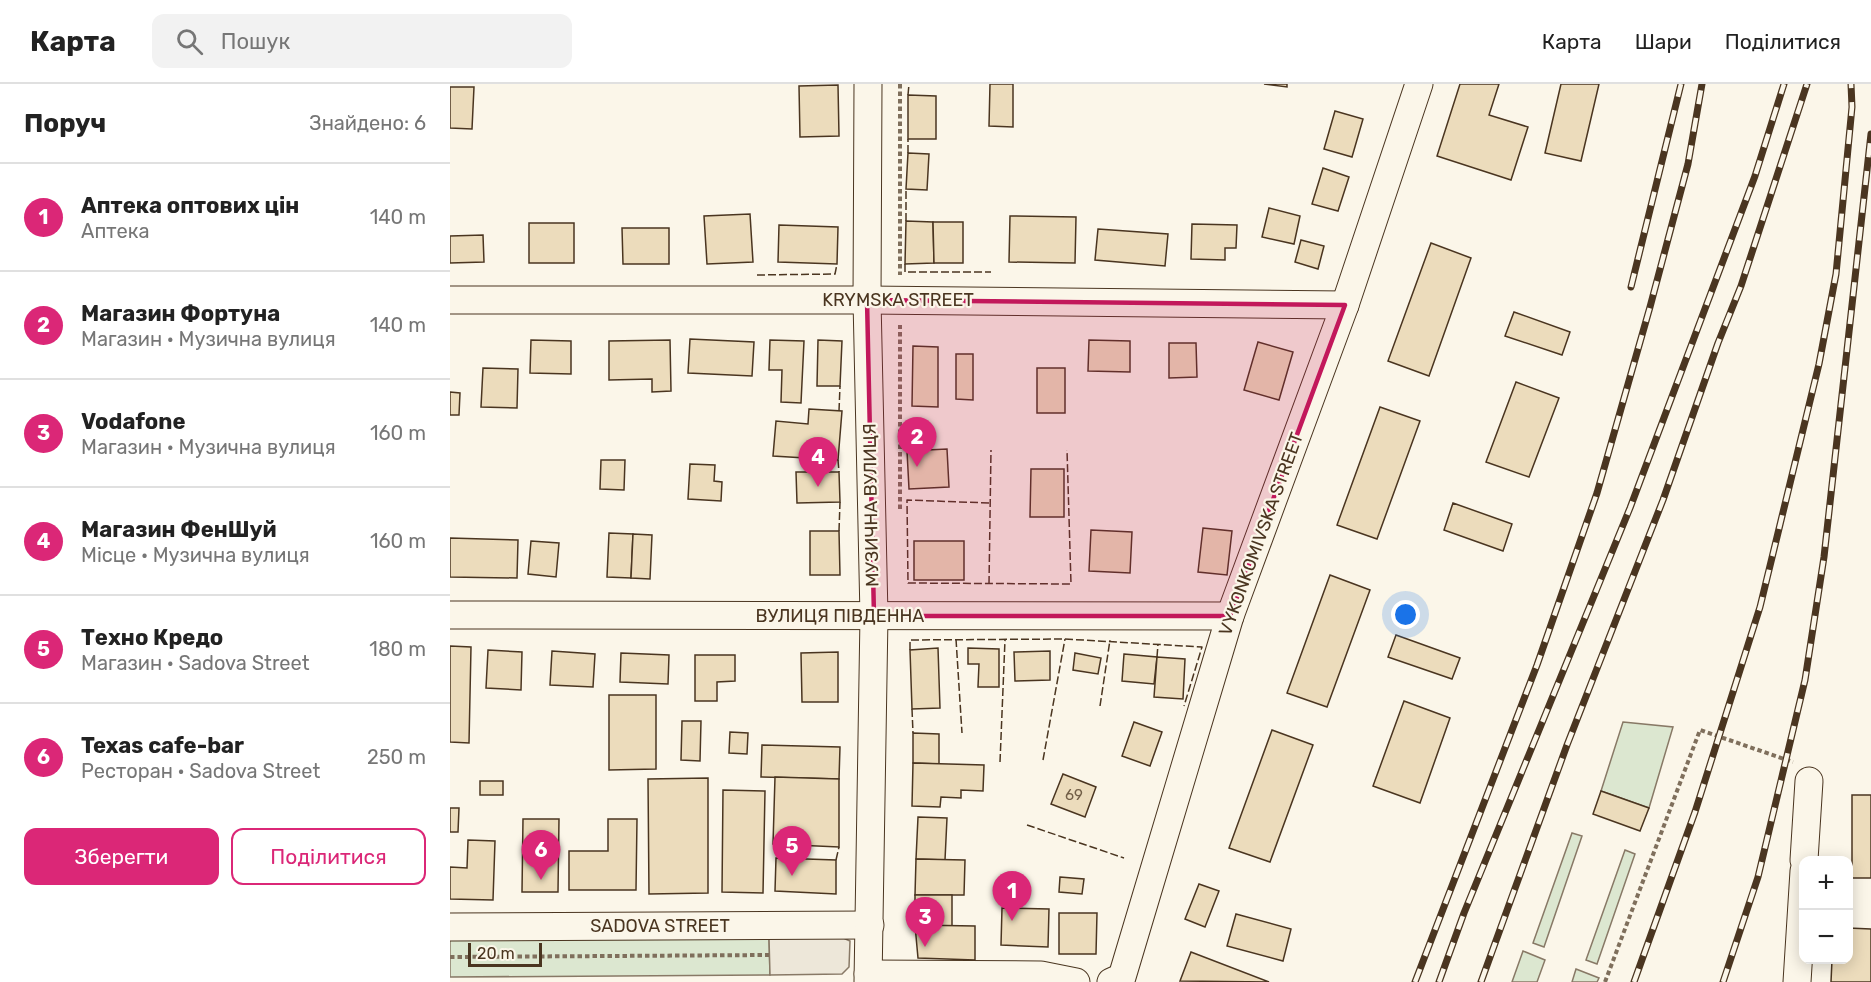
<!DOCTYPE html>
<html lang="uk">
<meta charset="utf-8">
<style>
:root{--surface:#fff;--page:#f2f2f2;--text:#222;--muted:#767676;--line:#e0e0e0;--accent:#db2777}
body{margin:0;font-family:Rubik,sans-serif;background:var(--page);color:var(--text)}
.controls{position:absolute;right:18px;bottom:18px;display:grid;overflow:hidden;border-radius:12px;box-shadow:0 3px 15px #0003}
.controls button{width:54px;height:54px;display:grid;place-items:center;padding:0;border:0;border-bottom:2px solid var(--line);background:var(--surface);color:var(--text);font:30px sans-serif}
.scale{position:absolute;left:18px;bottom:15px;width:74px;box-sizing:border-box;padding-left:6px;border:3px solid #4a3520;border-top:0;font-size:16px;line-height:21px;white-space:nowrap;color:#4a3520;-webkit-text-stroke:4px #fbf6e9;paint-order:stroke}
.you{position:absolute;left:956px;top:531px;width:21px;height:21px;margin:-15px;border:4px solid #fff;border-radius:50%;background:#1a73e8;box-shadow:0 0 0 9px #1a73e833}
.badge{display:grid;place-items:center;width:39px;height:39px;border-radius:50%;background:var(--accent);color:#fff;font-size:20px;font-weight:700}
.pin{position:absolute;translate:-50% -50px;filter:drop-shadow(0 2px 3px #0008)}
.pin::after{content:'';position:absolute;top:32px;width:21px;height:18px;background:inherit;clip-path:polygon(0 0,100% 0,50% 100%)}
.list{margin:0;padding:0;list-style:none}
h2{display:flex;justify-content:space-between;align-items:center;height:78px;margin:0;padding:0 24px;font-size:26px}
h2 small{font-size:20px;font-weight:400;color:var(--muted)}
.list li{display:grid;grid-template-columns:39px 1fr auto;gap:18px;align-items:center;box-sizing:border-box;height:108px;padding:0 24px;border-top:2px solid var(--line)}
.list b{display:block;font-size:22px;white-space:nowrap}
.list p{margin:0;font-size:20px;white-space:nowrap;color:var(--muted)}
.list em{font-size:20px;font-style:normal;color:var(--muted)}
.actions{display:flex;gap:12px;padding:18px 24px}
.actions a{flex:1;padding:14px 0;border:2px solid var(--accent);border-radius:12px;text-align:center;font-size:21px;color:var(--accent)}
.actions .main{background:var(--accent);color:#fff}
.icon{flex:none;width:33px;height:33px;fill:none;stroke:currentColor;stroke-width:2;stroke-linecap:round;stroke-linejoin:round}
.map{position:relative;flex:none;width:1421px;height:898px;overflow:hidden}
header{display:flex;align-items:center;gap:36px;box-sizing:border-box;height:84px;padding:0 30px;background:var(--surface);border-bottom:2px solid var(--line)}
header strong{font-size:28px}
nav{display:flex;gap:33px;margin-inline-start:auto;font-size:21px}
.search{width:420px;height:54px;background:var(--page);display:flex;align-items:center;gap:15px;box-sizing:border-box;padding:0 21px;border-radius:12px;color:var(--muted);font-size:22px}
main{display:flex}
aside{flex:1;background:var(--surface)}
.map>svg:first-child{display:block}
.green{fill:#dce7d0;stroke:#887966;stroke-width:1.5}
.parking{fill:#ede7d9;stroke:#887966;stroke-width:1.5}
.building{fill:#ecdcbc;stroke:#4a3520;stroke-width:1.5}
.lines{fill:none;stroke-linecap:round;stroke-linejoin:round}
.minor-casing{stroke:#4a3520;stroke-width:29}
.path{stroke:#7f6f5c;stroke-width:4;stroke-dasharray:4.5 3;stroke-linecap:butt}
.minor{stroke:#fbf6e9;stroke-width:27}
.rail-casing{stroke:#4a3520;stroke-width:7}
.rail{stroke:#fbf6e9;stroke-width:4.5;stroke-dasharray:14;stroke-linecap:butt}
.fence{stroke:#4a3520;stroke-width:1.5;stroke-dasharray:8 3;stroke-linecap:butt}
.marked{fill:#c2185b;fill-opacity:0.2;stroke:#c2185b;stroke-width:4.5;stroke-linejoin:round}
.labels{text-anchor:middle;stroke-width:4.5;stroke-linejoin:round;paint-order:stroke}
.number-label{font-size:15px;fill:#725f47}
.street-label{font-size:18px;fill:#4a3520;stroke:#fbf6e9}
</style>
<header>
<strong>Карта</strong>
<div class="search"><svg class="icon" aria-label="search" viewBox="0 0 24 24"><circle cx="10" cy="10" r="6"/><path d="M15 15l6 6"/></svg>Пошук</div>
<nav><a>Карта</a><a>Шари</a><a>Поділитися</a></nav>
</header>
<main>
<aside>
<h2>Поруч<small>Знайдено: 6</small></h2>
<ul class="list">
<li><span class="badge">1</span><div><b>Аптека оптових цін</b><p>Аптека</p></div><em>140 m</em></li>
<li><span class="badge">2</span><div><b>Магазин Фортуна</b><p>Магазин · Музична вулиця</p></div><em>140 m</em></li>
<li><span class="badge">3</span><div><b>Vodafone</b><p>Магазин · Музична вулиця</p></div><em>160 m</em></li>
<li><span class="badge">4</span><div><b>Магазин ФенШуй</b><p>Місце · Музична вулиця</p></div><em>160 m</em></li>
<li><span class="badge">5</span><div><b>Техно Кредо</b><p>Магазин · Sadova Street</p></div><em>180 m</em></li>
<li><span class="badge">6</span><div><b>Texas cafe-bar</b><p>Ресторан · Sadova Street</p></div><em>250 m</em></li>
</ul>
<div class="actions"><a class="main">Зберегти</a><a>Поділитися</a></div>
</aside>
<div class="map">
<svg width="1421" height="898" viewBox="0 0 1421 898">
<rect width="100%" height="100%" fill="#fbf6e9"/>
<g class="green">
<path d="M1173,638L1223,643L1199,724L1151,707Z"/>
<path d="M1122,749L1132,752L1094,863L1083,859Z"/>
<path d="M1175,766L1185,770L1147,880L1136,876Z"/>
<path d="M0,853H319L320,891L0,893Z"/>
<path d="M1073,867L1095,876L1087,898H1062Z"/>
<path d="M1126,885L1149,894L1147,898H1122Z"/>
</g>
<path class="parking" d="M389,852L400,857L399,883L392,890L320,891L319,854Z"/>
<g class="building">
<path d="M540,0H563V43L539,42Z"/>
<path d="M814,0H837V3Z"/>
<path d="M1010,0H1049L1039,31L1078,43L1061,96L987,72Z"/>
<path d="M1111,0H1149L1131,77L1095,69Z"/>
<path d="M388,1L389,52L350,53L349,2Z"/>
<path d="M0,3H24L22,45L0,44Z"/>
<path d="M458,11L486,12V55H458Z"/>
<path d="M885,27L913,35L902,73L874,65Z"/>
<path d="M458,69L479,70L477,106L456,105Z"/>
<path d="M873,84L899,93L888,127L862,120Z"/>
<path d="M819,124L850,132L844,160L812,153Z"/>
<path d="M300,130L303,178L257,180L254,132Z"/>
<path d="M560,132L626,133L625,179L559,178Z"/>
<path d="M456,137L483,138L484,179L455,180Z"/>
<path d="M483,138H513V179H484Z"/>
<rect x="79" y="139" width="45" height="40"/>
<path d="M742,140L787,141L786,164H775V176L741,175Z"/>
<path d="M329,141L388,143L387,180L328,178Z"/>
<path d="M172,144H219V180H173Z"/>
<path d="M648,145L718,150L715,182L645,176Z"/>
<path d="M33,151L34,178L0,179V152Z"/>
<path d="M851,156L874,162L868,185L845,178Z"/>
<path d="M981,159L1021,174L979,292L938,277Z"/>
<path d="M1064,228L1120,248L1112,271L1055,252Z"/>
<path d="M240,255L304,258L302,292L238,289Z"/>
<path d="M81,256L121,257V290L80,289Z"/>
<path d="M220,256L221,307L202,308V295L159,296V257Z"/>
<path d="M320,256L354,257L351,319L331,318L332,286H319Z"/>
<path d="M368,256L392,257L390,302H367Z"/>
<path d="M639,256L680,257V288L638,287Z"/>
<path d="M808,258L843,268L829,316L794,306Z"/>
<path d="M719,259H746L747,293L719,294Z"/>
<path d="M463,262L488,263V323L462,322Z"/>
<path d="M506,270H523V316L506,315Z"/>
<path d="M33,284L68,285L67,324L31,323Z"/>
<rect x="587" y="284" width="28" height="45"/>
<path d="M1066,298L1109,314L1079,393L1036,378Z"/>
<path d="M0,308L10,309L9,331H0Z"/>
<path d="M930,323L970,337L927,455L887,441Z"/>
<path d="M359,325L392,327L388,376L323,372L326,337L358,340Z"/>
<path d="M497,365L499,403L459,405L457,367Z"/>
<path d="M151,376H175L174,406L150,405Z"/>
<path d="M240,380L265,381L264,397L272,398L271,417L238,415Z"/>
<path d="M581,385H614V433H580Z"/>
<path d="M346,388H389L390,418L347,419Z"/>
<path d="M1003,419L1062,440L1053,467L994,446Z"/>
<path d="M753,444L782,447L777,491L748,488Z"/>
<path d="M641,446L682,448L680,489L639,487Z"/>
<path d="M360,447H389L390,491H360Z"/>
<path d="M159,449L183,450L181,494L157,493Z"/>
<path d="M183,450L202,451L200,495L181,494Z"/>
<path d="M0,454L68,456L67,494L0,493Z"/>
<path d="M81,457L109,459L106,493L78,490Z"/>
<rect x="464" y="457" width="50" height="39"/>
<path d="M880,491L920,506L877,623L837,609Z"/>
<path d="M946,551L1010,574L1002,595L938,573Z"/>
<path d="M0,562L21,563L19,659L0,658Z"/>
<path d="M488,564L490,624L462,625L460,566Z"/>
<path d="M518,564L549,565V603H528L529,580H518Z"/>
<path d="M38,566L72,568L71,606L36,604Z"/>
<path d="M102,567L145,570L143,603L100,601Z"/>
<path d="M600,567V596L565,597L564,568Z"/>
<path d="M388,568V618H352L351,569Z"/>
<path d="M171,569L219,571L218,600L170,598Z"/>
<path d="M625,569L651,574L648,590L623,586Z"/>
<path d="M674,570L707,573L704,600L672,597Z"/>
<path d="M245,571H285V597L267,598V617H245Z"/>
<path d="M707,573L735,575L733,615L704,613Z"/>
<path d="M159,611H206V685L159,686Z"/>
<path d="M954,617L1000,634L970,719L923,702Z"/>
<path d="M232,637H251L250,677L231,676Z"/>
<path d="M684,638L712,648L700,682L672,672Z"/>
<path d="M822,646L863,661L820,778L779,764Z"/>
<path d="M280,648L298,649L297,670L279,669Z"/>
<path d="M463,649L489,650V680L463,679Z"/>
<path d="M312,661L390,663L389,695L311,693Z"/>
<path d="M463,679L534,681L533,707L511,706V714L491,713L490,723L462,722Z"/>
<path d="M613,690L646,703L635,733L601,720Z"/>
<path d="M325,693L389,695V763L323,760Z"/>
<path d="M258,694V809L199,810L198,695Z"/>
<rect x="30" y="697" width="23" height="14"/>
<path d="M273,706L315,707L313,809L272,808Z"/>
<path d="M1151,707L1199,724L1190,747L1143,730Z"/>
<rect x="1402" y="711" width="19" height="83"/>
<path d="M0,724H9L8,748H0Z"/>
<path d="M468,733L497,734L495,776L466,775Z"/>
<path d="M73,735H109L108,808H72Z"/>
<path d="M158,735H187L186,806H119V767H158Z"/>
<path d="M18,756L45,757L43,816L0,815V783L17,784Z"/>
<path d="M326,774L386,776V810L325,807Z"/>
<path d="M466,775L515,776L514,811H465Z"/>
<path d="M610,793L634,795L632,810L609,808Z"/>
<path d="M749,800L769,807L755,843L735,835Z"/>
<path d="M465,811H502V842L465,841Z"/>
<path d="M552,824L599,825L598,863L551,861Z"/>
<path d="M609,829H647L646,870H609Z"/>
<path d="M786,830L841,845L833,877L777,862Z"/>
<path d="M465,841L525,842V876L468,874Z"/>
<path d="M1398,844L1421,845V898H1381L1382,876H1398Z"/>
<path d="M741,868L819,898L730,897Z"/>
</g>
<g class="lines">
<g class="minor-casing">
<g id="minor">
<path d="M0,216H417L895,221"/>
<path d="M0,531L780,532"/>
<path d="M1354,776L1359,697"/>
<path d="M0,843L420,841"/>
<path d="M418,890L591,891L626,898"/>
<path d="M418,898L424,532L417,216L418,0"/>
<path d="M661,898L672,893L780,532L895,221L969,0"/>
<path d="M1347,898L1354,787"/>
</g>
</g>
<g class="path">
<path d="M450,0V191"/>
<path d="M450,425V241"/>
<path d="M0,873L319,871"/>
<path d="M1155,898L1250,646L1343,678"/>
</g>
<use href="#minor" class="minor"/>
<g class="rail-casing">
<g id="rail">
<path d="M1181,203L1231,0"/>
<path d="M965,898L1087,581L1147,409L1200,223L1238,80L1252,0"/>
<path d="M989,898L1014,829L1180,424L1305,92L1334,0"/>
<path d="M1031,898L1117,661L1213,416L1268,259L1291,202L1357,0"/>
<path d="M1184,898L1245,728L1310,523L1369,280L1386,190L1402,23L1401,0"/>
<path d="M1273,898L1308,793L1355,596L1374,473L1421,50"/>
</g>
</g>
<use href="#rail" class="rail"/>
<g class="fence">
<path d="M458,11L459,0"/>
<path d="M458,69V55"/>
<path d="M456,137V105"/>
<path d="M455,180V188H541"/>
<path d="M307,191L385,190L387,180"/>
<path d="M389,327L390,302"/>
<path d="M388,376L389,388"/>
<path d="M539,419L457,416L458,499L621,500L617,366"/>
<path d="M389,447L390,418"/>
<path d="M539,500L541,366"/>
<path d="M506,555L512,649"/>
<path d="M460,566V556L615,555L752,563L734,622"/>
<path d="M707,573L708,560"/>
<path d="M650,622L660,556"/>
<path d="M462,625L463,649"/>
<path d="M593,676L615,555"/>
<path d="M550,678L555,556"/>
<path d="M577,741L674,774"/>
<path d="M386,776L389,763"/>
</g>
</g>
<path class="marked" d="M417,216L895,221L780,532H424Z"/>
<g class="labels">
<g class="number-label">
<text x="624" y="716">69</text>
</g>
<g class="street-label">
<text x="448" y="222">KRYMSKA STREET</text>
<text transform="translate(421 421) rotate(-91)" y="6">МУЗИЧНА ВУЛИЦЯ</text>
<text transform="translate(811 450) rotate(-70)" y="6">VYKONKOMIVSKA STREET</text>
<text x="390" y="538">ВУЛИЦЯ ПІВДЕННА</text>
<text x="210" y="848">SADOVA STREET</text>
</g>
</g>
</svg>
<div class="controls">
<button>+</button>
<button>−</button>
</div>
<div class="scale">20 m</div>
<div class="you"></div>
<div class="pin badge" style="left:562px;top:837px">1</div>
<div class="pin badge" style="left:467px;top:383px">2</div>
<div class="pin badge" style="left:475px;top:863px">3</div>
<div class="pin badge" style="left:368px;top:403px">4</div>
<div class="pin badge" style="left:342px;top:792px">5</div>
<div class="pin badge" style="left:91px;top:796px">6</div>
</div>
</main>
